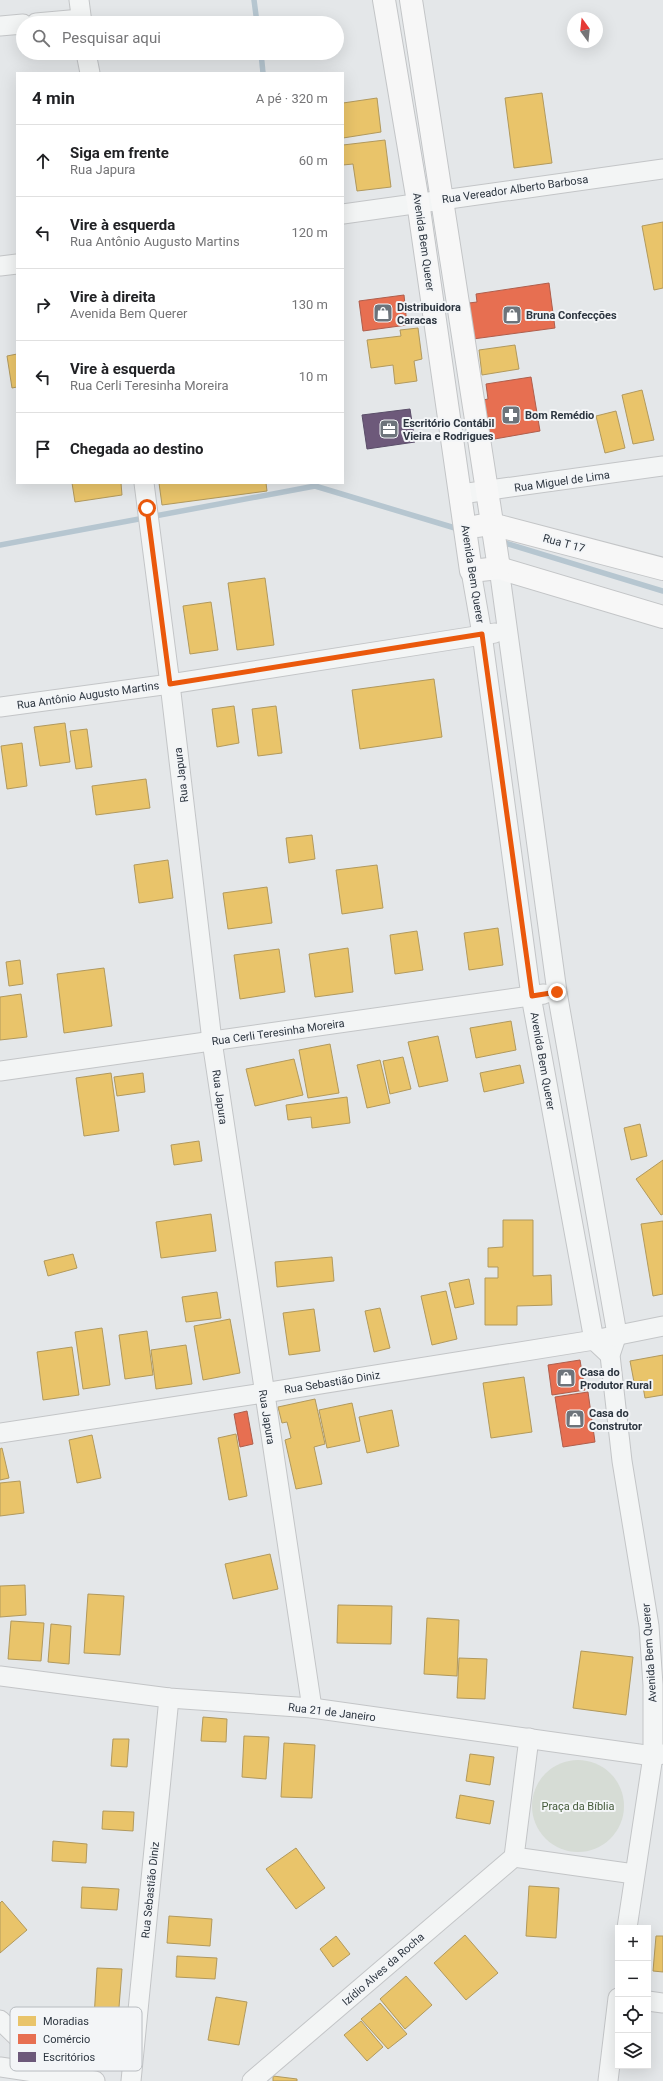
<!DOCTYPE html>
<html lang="pt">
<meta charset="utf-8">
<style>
:root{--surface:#fff;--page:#f2f2f2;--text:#202124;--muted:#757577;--line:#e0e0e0}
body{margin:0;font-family:Roboto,sans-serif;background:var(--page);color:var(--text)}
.controls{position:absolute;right:12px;bottom:12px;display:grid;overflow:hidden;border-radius:0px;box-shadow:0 4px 16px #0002}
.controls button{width:36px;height:36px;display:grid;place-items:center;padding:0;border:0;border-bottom:1px solid var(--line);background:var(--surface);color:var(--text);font:20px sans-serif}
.compass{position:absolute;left:567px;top:12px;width:36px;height:36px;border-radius:50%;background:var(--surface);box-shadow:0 4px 16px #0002;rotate:345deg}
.stop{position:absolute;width:12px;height:12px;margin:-9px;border:3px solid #ea580c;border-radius:50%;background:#fff}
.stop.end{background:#ea580c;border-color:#fff;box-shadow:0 1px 4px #0008}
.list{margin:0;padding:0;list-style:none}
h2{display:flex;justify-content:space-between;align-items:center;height:52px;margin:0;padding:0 16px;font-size:17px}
h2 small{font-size:13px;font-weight:400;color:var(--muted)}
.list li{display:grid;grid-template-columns:26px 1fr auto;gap:12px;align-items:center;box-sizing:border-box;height:72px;padding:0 16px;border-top:1px solid var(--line)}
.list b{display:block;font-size:15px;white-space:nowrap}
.list p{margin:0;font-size:13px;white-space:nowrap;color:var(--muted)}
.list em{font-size:13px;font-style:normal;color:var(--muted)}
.icon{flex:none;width:22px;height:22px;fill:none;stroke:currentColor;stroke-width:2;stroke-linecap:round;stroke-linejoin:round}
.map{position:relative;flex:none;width:663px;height:2081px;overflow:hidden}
.search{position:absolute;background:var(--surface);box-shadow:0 4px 16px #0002;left:16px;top:16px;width:328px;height:44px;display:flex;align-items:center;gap:10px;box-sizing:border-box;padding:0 14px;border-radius:22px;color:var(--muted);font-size:15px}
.panel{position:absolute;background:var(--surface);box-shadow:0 4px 16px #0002;left:16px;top:72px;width:328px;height:412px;border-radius:0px}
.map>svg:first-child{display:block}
.green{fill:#d6dcd5}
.homes{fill:#e9c46a;stroke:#b1995d}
.shops{fill:#e76f51;stroke:#af5e4c}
.offices{fill:#6d597a;stroke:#5a4e69}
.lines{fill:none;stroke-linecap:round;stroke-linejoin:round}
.stream{stroke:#b6c6d0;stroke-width:5.5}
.street-casing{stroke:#c3c5c7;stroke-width:21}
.secondary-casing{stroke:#c3c5c7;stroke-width:24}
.street{stroke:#f3f5f5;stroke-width:19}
.secondary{stroke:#f7f7f7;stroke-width:22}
.route{stroke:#ea580c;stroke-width:5}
.labels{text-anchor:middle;stroke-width:4;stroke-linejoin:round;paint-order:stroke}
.street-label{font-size:11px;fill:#2d3640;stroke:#f3f5f7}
.poi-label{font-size:11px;font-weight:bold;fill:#2d3640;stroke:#f3f5f7;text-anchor:start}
.park-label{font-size:11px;fill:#455b3b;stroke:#f3f5f7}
.key{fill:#f3f5f7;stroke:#b8bcc0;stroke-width:1}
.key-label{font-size:11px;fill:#2d3640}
</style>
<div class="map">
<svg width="663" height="2081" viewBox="0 0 663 2081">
<rect width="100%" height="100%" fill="#e4e7e9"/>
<circle class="green" cx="578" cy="1806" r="46"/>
<g class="homes">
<path d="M542,93L552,163L514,168L505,98Z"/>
<path d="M377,98L381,132L343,138V103Z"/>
<path d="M385,140L391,187L357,191L353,164L343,165V145Z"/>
<path d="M663,222V288L654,290L642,226Z"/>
<path d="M418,328L422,359L414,361L417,381L395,384L393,365L371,368L367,340L401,336L400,330Z"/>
<path d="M515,345L519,369L482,375L479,350Z"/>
<path d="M17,354V387L12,388L7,356Z"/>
<path d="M642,390L654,440L633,444L622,395Z"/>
<path d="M616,411L625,448L605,453L596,416Z"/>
<path d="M72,483H121L122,495L75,502Z"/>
<path d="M159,483H266L267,491L162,505Z"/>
<path d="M265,578L274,645L237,650L228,583Z"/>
<path d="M211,602L218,650L190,654L183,606Z"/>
<path d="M434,679L442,737L360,749L352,690Z"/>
<path d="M234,706L239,743L217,747L212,709Z"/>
<path d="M276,706L282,753L258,756L252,709Z"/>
<path d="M65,723L70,762L40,766L34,727Z"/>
<path d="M87,729L92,767L76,769L70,731Z"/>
<path d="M22,743L27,786L7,789L1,746Z"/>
<path d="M146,779L150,808L96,815L92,786Z"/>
<path d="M312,835L315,859L289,863L286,838Z"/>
<path d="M168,860L173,898L139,903L134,865Z"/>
<path d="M377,865L383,908L342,914L336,870Z"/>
<path d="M267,887L272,923L228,929L223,893Z"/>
<path d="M498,928L503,965L469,970L464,933Z"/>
<path d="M417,931L423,970L395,974L390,935Z"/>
<path d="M348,948L353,992L315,997L309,954Z"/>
<path d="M279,949L285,992L240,999L234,955Z"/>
<path d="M20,960L23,984L9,986L6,962Z"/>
<path d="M104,968L112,1026L64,1033L57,974Z"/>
<path d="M21,994L27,1037L0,1040V997Z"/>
<path d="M511,1021L516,1050L476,1058L470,1028Z"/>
<path d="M438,1036L448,1081L419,1087L408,1042Z"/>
<path d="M330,1044L339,1093L308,1098L299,1050Z"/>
<path d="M403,1057L411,1089L390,1094L383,1061Z"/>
<path d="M294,1059L303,1095L255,1106L246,1069Z"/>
<path d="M380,1060L390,1103L367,1108L357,1065Z"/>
<path d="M520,1065L524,1083L484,1092L480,1073Z"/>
<path d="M111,1073L119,1131L84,1136L76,1078Z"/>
<path d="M143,1073L145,1092L117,1096L114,1077Z"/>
<path d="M347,1097L350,1123L312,1128L311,1117L288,1120L286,1105Z"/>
<path d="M640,1124L647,1156L631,1160L624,1128Z"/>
<path d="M199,1141L202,1161L174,1165L171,1145Z"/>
<path d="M663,1160V1214L661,1215L636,1179Z"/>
<path d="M211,1214L216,1251L161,1258L156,1222Z"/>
<path d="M503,1220H533V1276L551,1275L552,1305L517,1306V1325H485V1278H498V1267H488V1248L503,1247Z"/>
<path d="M663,1221V1294L653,1296L641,1224Z"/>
<path d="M73,1254L77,1268L48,1276L44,1261Z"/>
<path d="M332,1257L334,1281L277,1287L275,1262Z"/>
<path d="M469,1279L474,1304L455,1308L449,1283Z"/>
<path d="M446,1291L457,1339L432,1345L421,1296Z"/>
<path d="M217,1292L221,1318L186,1322L182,1297Z"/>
<path d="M380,1308L390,1348L374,1352L365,1311Z"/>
<path d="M314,1309L320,1351L289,1355L283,1313Z"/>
<path d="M230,1319L240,1373L203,1380L194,1326Z"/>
<path d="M102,1328L110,1385L83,1389L75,1332Z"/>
<path d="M147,1331L153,1375L125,1379L119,1335Z"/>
<path d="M186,1345L192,1384L156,1389L151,1350Z"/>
<path d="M72,1347L79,1395L43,1400L37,1352Z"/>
<path d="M663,1355V1395L645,1398L642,1381L634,1382L630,1361Z"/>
<path d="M524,1377L532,1432L491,1438L483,1383Z"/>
<path d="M315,1399L325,1444L314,1447L322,1484L296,1489L285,1440L291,1438L287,1422L282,1423L278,1407Z"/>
<path d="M352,1403L360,1441L327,1448L319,1410Z"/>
<path d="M392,1410L399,1446L367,1453L359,1417Z"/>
<path d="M236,1434L247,1496L229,1500L218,1438Z"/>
<path d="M92,1435L101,1478L77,1483L69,1440Z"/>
<path d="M2,1448L9,1478L0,1480V1449Z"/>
<path d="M20,1481L24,1513L0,1516V1483Z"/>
<path d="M270,1554L278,1589L233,1599L225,1564Z"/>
<path d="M25,1585L26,1615L0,1617V1586Z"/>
<path d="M88,1594L124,1596L120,1655L84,1653Z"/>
<path d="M338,1605L392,1606L391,1644L337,1643Z"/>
<path d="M427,1618L459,1620L457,1676L424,1674Z"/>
<path d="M11,1621L44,1623L41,1661L8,1659Z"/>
<path d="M51,1624L71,1626L69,1664L48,1662Z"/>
<path d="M581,1651L633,1657L626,1715L573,1708Z"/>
<path d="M459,1658L487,1659L485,1699L457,1698Z"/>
<path d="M203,1717L227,1719L226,1742L201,1741Z"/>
<path d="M244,1736L269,1737L266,1779L242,1777Z"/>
<path d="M113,1739H129L127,1767L111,1766Z"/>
<path d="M284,1743L315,1745L312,1798L281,1797Z"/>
<path d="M470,1754L494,1757L490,1785L466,1781Z"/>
<path d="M460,1795L494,1801L490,1824L456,1818Z"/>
<path d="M103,1811L134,1812L133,1831L102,1829Z"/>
<path d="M53,1841L87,1844L86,1863L52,1861Z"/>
<path d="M296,1848L325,1888L296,1909L266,1869Z"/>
<path d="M529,1886L559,1888L556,1938L526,1936Z"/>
<path d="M82,1887L119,1889L117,1910L81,1908Z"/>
<path d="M2,1901L27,1930L0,1953V1903Z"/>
<path d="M169,1916L212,1919L210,1946L167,1943Z"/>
<path d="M465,1935L498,1973L466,2000L434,1963Z"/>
<path d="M336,1936L350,1954L333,1967L320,1949Z"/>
<path d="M656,1936H663V1972L653,1971Z"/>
<path d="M177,1956L217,1958L215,1979L176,1977Z"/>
<path d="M97,1968L122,1969L118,2020L94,2018Z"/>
<path d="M406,1976L432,2005L405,2029L380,1999Z"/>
<path d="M216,1997L247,2002L239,2045L208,2040Z"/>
<path d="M380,2003L407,2034L388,2049L361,2019Z"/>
<path d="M361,2021L383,2047L367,2061L344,2035Z"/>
<path d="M273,2076L297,2079V2081H273Z"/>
</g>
<g class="shops">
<path d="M549,283L555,328L473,339L469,303L477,302L476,294Z"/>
<path d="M404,295L407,325L363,331L359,301Z"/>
<path d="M531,377L540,431L489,440L483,400L488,399L486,384Z"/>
<path d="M580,1360L585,1390L552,1395L548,1365Z"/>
<path d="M588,1392L595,1442L563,1447L555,1397Z"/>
<path d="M247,1411L253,1444L240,1447L234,1414Z"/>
</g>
<path class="offices" d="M410,409L415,442L367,449L362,415Z"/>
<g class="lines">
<g class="stream">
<path d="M254,0L257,23"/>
<path d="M261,53L263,73"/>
<path d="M505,543L663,591"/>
<path d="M0,545L315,486L455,528"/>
</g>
<g class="street-casing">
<g id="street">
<path d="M79,0L82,23"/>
<path d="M36,23L81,19"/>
<path d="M0,26L23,24"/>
<path d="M86,53L90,73"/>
<path d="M343,214L663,169"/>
<path d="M0,266L17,264"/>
<path d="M144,483L170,684L212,1041L312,1708"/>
<path d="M461,494L663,466"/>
<path d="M499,568L557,992L617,1334L610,1355L622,1461L649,1626L653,1685V1756L627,1928"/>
<path d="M471,571L482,634L531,996L594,1340L610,1355"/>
<path d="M0,707L170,684L495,633"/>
<path d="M0,1071L544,994"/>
<path d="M0,1433L264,1393L594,1340L663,1326"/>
<path d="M0,1676L169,1698L312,1708L653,1756L663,1754"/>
<path d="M529,1738L514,1857L634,1874"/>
<path d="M648,2001L663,2003"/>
<path d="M0,2020L58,2076"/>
<path d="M0,2067L95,2081"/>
<path d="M131,2081L169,1698"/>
<path d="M252,2081L514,1857"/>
<path d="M608,2081L618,1998"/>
</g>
</g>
<g class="secondary-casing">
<g id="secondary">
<path d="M384,0L418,202L471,571L499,568L663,617"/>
<path d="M411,0L499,568"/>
<path d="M478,526L491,524L663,569"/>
</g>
</g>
<use href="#street" class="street"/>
<use href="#secondary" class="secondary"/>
</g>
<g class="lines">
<path class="route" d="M147,508L170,684L482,634L532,996L557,992"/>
</g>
<defs>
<g id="shop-square" transform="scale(1)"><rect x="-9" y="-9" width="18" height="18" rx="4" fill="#6d747b" stroke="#f3f5f7"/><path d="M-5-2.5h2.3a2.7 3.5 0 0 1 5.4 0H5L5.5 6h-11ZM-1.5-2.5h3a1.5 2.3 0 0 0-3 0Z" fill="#fff"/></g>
<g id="pharmacy-square" transform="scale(1)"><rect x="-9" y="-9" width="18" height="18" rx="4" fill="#6d747b" stroke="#f3f5f7"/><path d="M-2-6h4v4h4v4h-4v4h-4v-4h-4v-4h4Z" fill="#fff"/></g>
<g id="office-square" transform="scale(1)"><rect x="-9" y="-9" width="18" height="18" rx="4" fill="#6d747b" stroke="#f3f5f7"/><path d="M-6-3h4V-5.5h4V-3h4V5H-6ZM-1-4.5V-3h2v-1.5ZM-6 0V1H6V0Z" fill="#fff"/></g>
</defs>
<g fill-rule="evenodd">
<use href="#shop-square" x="383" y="313"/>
<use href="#shop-square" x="512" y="315"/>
<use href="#pharmacy-square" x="511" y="415"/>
<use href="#office-square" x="389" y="429"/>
<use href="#shop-square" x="566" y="1378"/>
<use href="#shop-square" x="575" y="1419"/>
</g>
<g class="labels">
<g class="street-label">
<text transform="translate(515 189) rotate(-8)" y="4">Rua Vereador Alberto Barbosa</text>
<text transform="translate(424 242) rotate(82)" y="4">Avenida Bem Querer</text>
<text transform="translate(562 481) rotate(-8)" y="4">Rua Miguel de Lima</text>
<text transform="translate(564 543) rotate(15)" y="4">Rua T 17</text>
<text transform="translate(473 574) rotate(81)" y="4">Avenida Bem Querer</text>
<text transform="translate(88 695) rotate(-8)" y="4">Rua Antônio Augusto Martins</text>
<text transform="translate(181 775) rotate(-97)" y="4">Rua Japura</text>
<text transform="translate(278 1032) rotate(-8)" y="4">Rua Cerli Teresinha Moreira</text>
<text transform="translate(543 1061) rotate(80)" y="4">Avenida Bem Querer</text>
<text transform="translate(220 1097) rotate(82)" y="4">Rua Japura</text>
<text transform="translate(332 1382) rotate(-9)" y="4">Rua Sebastião Diniz</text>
<text transform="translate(267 1417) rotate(81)" y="4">Rua Japura</text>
<text transform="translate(649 1653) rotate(-94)" y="4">Avenida Bem Querer</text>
<text transform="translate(332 1712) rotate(7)" y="4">Rua 21 de Janeiro</text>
<text transform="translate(150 1890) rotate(-84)" y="4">Rua Sebastião Diniz</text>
<text transform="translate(383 1969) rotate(-41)" y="4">Izídio Alves da Rocha</text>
</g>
<g class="poi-label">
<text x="397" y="311">Distribuidora<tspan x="397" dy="13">Caracas</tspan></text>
<text x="526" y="319">Bruna Confecções</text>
<text x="525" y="419">Bom Remédio</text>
<text x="403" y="427">Escritório Contábil<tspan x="403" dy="13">Vieira e Rodrigues</tspan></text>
<text x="580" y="1376">Casa do<tspan x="580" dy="13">Produtor Rural</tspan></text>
<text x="589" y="1417">Casa do<tspan x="589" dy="13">Construtor</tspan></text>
</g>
<g class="park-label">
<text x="578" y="1810">Praça da Bíblia</text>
</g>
</g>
<rect x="10" y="2007" width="132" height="64" rx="6" class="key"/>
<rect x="18" y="2016" width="18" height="10" fill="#e9c46a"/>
<rect x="18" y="2034" width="18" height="10" fill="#e76f51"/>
<rect x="18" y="2052" width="18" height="10" fill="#6d597a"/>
<g class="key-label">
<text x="43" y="2025">Moradias</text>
<text x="43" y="2043">Comércio</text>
<text x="43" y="2061">Escritórios</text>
</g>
</svg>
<div class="controls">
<button>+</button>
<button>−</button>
<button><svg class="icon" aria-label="locate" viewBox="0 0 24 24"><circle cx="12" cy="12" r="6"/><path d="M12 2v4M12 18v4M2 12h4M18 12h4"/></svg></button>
<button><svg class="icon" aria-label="layers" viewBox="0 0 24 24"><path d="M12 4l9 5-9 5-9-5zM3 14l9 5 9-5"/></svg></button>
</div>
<svg class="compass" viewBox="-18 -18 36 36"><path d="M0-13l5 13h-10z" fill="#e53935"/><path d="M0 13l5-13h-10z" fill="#757577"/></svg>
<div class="stop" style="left:147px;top:508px"></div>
<div class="stop end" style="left:557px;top:992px"></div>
<div class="search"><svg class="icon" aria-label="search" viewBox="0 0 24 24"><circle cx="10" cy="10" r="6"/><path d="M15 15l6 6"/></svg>Pesquisar aqui</div>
<section class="panel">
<h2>4 min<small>A pé · 320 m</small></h2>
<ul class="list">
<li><svg class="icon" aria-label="ahead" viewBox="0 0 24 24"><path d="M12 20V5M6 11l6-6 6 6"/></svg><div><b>Siga em frente</b><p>Rua Japura</p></div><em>60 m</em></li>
<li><svg class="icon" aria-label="left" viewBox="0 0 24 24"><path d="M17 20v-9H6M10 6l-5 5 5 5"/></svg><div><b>Vire à esquerda</b><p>Rua Antônio Augusto Martins</p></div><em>120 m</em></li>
<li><svg class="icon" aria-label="right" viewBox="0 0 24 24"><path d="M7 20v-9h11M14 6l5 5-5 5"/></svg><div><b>Vire à direita</b><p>Avenida Bem Querer</p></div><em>130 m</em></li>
<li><svg class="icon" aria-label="left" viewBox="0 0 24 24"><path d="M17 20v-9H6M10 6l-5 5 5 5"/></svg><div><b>Vire à esquerda</b><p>Rua Cerli Teresinha Moreira</p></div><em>10 m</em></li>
<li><svg class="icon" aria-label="arrive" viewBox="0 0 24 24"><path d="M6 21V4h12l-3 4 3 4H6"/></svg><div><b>Chegada ao destino</b></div></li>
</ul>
</section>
</div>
